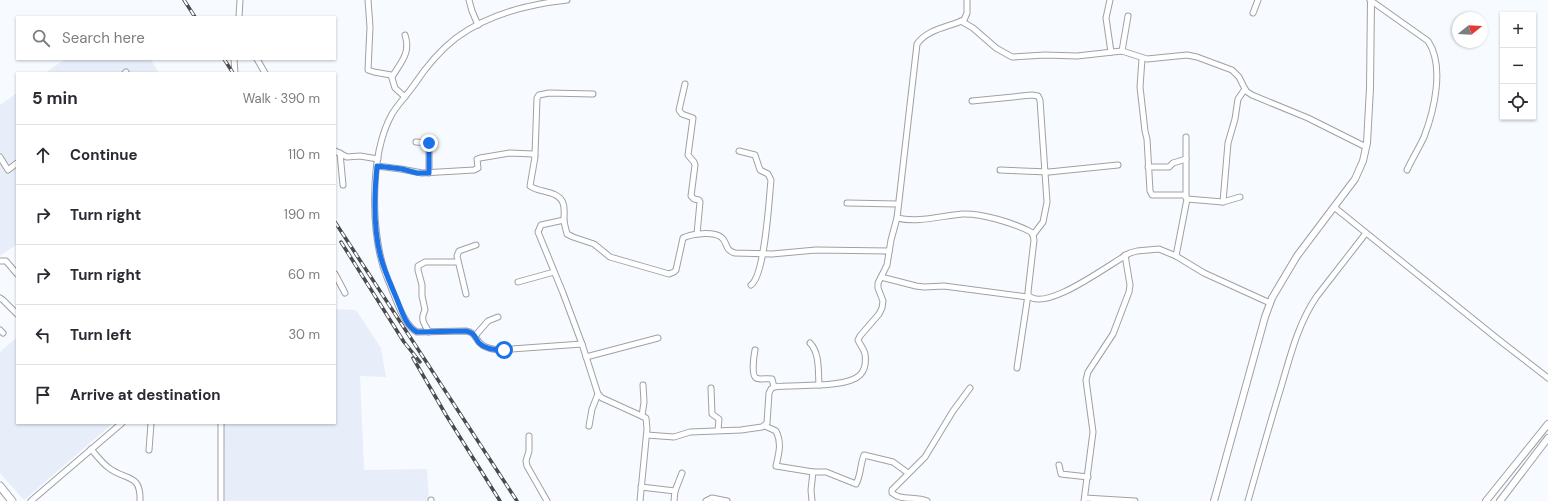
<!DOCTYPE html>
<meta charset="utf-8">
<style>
:root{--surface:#fff;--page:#f2f2f3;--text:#2b2b33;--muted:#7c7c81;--line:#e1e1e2}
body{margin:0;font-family:"DM Sans",sans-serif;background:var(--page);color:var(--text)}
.controls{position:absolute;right:12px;top:12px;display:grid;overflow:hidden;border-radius:0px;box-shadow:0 1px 3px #0004}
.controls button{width:36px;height:36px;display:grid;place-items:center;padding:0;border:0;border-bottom:1px solid var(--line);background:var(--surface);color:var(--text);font:20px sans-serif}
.compass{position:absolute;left:1452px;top:12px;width:36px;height:36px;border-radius:50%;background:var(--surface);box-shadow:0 1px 3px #0004;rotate:72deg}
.stop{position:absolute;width:12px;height:12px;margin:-9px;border:3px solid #1a73e8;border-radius:50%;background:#fff}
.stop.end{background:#1a73e8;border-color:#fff;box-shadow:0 1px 4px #0008}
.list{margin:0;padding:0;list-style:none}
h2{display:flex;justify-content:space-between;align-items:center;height:52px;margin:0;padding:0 16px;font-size:17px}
h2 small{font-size:13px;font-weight:400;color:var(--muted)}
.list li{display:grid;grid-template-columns:26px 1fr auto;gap:12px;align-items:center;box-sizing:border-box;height:60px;padding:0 16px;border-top:1px solid var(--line)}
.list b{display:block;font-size:15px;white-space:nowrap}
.list em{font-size:13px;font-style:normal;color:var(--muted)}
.icon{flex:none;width:22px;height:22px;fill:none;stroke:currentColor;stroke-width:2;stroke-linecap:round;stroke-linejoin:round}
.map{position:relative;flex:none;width:1548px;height:501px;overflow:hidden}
.search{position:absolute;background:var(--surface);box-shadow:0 1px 3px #0004;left:16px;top:16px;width:320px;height:44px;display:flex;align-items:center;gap:10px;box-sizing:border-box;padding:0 14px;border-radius:0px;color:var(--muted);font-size:15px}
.panel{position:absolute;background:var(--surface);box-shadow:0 1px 3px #0004;left:16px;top:72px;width:320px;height:352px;border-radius:0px}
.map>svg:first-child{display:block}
.built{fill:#e7eef9}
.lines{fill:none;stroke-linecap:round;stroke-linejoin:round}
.minor-casing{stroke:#9ea1a5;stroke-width:7}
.tertiary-casing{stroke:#9ea1a5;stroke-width:8}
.secondary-casing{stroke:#9ea1a5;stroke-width:9}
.minor{stroke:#fff;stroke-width:5}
.tertiary{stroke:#fff;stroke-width:6}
.secondary{stroke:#fff;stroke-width:7}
.rail-casing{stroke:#494b4d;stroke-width:3.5}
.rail{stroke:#fff;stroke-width:2;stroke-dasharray:6;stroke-linecap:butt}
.route{stroke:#1a73e8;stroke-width:5}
</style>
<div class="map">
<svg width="1548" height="501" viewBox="0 0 1548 501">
<rect width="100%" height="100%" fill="#f7faff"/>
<g class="built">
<path d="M65,59H150L159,73H45Z"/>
<path d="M17,93V244L0,256V105Z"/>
<path d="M335,309L356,310L381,348L386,377L360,376L364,470L427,469L429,501H225L224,423H335Z"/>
<path d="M17,337V423H113L24,500L0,473V352Z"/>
</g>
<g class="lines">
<g class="minor-casing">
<g id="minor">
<path d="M368,0L370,27L368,70L374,72L391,75L395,88L405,97"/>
<path d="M469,0L472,11L478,25"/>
<path d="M567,0C530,4 487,15 456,38C439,51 426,67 414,85C407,95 398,104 392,114C369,155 370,238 388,280C395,295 403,325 417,332L466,331C476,333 474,337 480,343C484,348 492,349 498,350L582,344L598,394L602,398L646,418L647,429L640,501"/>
<path d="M967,0V13L964,20C949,27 927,29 917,44L897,218C918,223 940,216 962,214C981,213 1014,223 1031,232L1033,235L1034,240L1028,292V295C1045,314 1112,262 1130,253L1137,251L1159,249L1176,256L1204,273L1270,303"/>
<path d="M1110,0L1106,18L1111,52"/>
<path d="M1370,0L1428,41C1445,66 1434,111 1424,137C1419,148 1412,159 1407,170"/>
<path d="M1253,13L1258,0"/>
<path d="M239,17L240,0"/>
<path d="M961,21L973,28L996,48L1012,57L1045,55L1077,56L1122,51L1147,59L1187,55L1197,57L1232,70L1239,77L1246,91L1252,95L1308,118L1366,147"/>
<path d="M1122,51L1128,16"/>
<path d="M234,59L235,73"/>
<path d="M257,59L265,73"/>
<path d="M1142,59L1140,87L1145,131L1147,139L1150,191L1152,195H1184L1187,199L1176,256"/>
<path d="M125,73L126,72"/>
<path d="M392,77C401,62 411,53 405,35"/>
<path d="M685,84L679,110L682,114L693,118L688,155L694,162L695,165L691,196L694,199L699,200L700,202L697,234"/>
<path d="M972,101L1032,95L1038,96L1040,100L1047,202L1043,222L1033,235"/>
<path d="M416,142L429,143V173"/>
<path d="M335,151L347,157L360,156L378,159"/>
<path d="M739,151L755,155L760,170L768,174L771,180C769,200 765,275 751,285"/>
<path d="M340,153L343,185"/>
<path d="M535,155L537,98L539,95L549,93L593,94"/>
<path d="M0,157L8,170L17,163"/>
<path d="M377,166L401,169L422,173L474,170L478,168L477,159L480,158L510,153L533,154L535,157L530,186C539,193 558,190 563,203C565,208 564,213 564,219C564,224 566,229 567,234L573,237L594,244L610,257L669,274L674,272L676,270L683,238C691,234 712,231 721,237C728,242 724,250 735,253L772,254L816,250L889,251"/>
<path d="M1148,167H1169L1173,163L1186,159"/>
<path d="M1000,170L1049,172L1118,165"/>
<path d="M1186,196V137"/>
<path d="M1187,199L1223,202L1240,197"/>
<path d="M1223,202L1228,143L1235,119L1238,99L1245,89"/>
<path d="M847,203L897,204"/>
<path d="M1334,207L1499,340L1548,378"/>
<path d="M564,220L541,225L538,232L563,293L582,344"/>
<path d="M0,261H6L17,274"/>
<path d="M335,274L345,293"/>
<path d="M881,277L916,286L924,287L944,286L1028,297"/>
<path d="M518,282L554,272"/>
<path d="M466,294L457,256L459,251L476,245"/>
<path d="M0,298L3,300L17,314"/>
<path d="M0,330L3,333"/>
<path d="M429,332C424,323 420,320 425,310L422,296V285L418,270V266L425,262H457"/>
<path d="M475,336L488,321L498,317"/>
<path d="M810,343C820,353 818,372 819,385"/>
<path d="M755,350C754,355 751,375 756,378C759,380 767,378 772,379L774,387"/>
<path d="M586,357L658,338"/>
<path d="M1017,368L1028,295"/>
<path d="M711,388L712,414L719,419L718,430"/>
<path d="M642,416L644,402L643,385"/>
<path d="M221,423V501"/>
<path d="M589,426L592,409L598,394"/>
<path d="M765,426L776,431C782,443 779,453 776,466L813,472H826L856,484C861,475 860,465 864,455L893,462L908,473"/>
<path d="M647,435L674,437L690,432L741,430L762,427L767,423L769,393L771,389L774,387C793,384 846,389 860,375C865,370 866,361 865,354C864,349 860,345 858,340L860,336L879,314L882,308L883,301L878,288V283L887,265L891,240L897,218"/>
<path d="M529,436V451L526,461L527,466L547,501"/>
<path d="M91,449C97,456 102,463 109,468C126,481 141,473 140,501"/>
<path d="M149,450L151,423"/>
<path d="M1059,465L1061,474L1088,477"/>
<path d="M641,487L675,491"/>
<path d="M1085,498L1135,501"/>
<path d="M431,500V501"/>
<path d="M31,501L122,423"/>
<path d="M674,501L675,491L682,473"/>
<path d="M706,501L712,498L727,501"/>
<path d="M812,501L811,490L813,472"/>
<path d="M927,501C916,496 901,501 892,493V490L925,457L953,411L970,388"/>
<path d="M1084,501L1093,432L1086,380L1088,372L1113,334L1129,292L1130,285L1125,255"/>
<path d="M1248,501C1259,462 1270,423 1282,384C1291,353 1299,322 1317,296L1366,233"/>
</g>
</g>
<g class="tertiary-casing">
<g id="tertiary">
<path d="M1214,501L1265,317L1272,298L1297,256L1355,179L1363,161L1367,143L1370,88L1371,0"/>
<path d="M1486,501L1548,424"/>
<path d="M1500,501L1548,438"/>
</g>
</g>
<g class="secondary-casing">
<path id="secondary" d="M0,486L12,501"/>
</g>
<use href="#minor" class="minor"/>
<use href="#tertiary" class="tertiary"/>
<use href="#secondary" class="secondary"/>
<g class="rail-casing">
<g id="rail">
<path d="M184,0L195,17"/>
<path d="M224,59L233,73"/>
<path d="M335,222L517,501"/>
<path d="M341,242L404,342L420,362"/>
<path d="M413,358L446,415L500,501"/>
</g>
</g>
<use href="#rail" class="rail"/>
</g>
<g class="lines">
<path class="route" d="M429,143V173H417L402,169L377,166C374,196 373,229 381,258C385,273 392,287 398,302C402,312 406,326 417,332L466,331C475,333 474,336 479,343C485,349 496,350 504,350"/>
</g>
</svg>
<div class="controls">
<button>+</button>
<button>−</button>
<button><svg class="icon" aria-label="locate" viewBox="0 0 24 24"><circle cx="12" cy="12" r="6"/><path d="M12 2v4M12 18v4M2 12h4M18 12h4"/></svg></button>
</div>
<svg class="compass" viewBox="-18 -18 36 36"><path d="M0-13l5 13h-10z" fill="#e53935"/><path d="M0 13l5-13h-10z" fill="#7c7c81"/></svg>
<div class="stop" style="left:504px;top:350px"></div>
<div class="stop end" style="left:429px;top:143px"></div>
<div class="search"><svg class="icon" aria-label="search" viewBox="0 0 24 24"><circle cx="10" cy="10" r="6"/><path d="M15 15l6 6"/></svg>Search here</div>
<section class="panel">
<h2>5 min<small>Walk · 390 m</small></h2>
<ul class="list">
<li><svg class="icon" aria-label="ahead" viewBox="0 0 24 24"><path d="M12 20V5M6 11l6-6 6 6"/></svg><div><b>Continue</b></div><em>110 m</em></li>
<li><svg class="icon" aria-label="right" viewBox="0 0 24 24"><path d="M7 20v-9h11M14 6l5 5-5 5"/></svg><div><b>Turn right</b></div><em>190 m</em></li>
<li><svg class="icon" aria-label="right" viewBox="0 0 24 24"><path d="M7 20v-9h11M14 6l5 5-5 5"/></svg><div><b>Turn right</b></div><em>60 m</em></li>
<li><svg class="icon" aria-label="left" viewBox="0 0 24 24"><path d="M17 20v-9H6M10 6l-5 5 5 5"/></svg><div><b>Turn left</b></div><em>30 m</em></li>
<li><svg class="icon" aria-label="arrive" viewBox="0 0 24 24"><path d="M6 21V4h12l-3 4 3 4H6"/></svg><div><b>Arrive at destination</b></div></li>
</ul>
</section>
</div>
